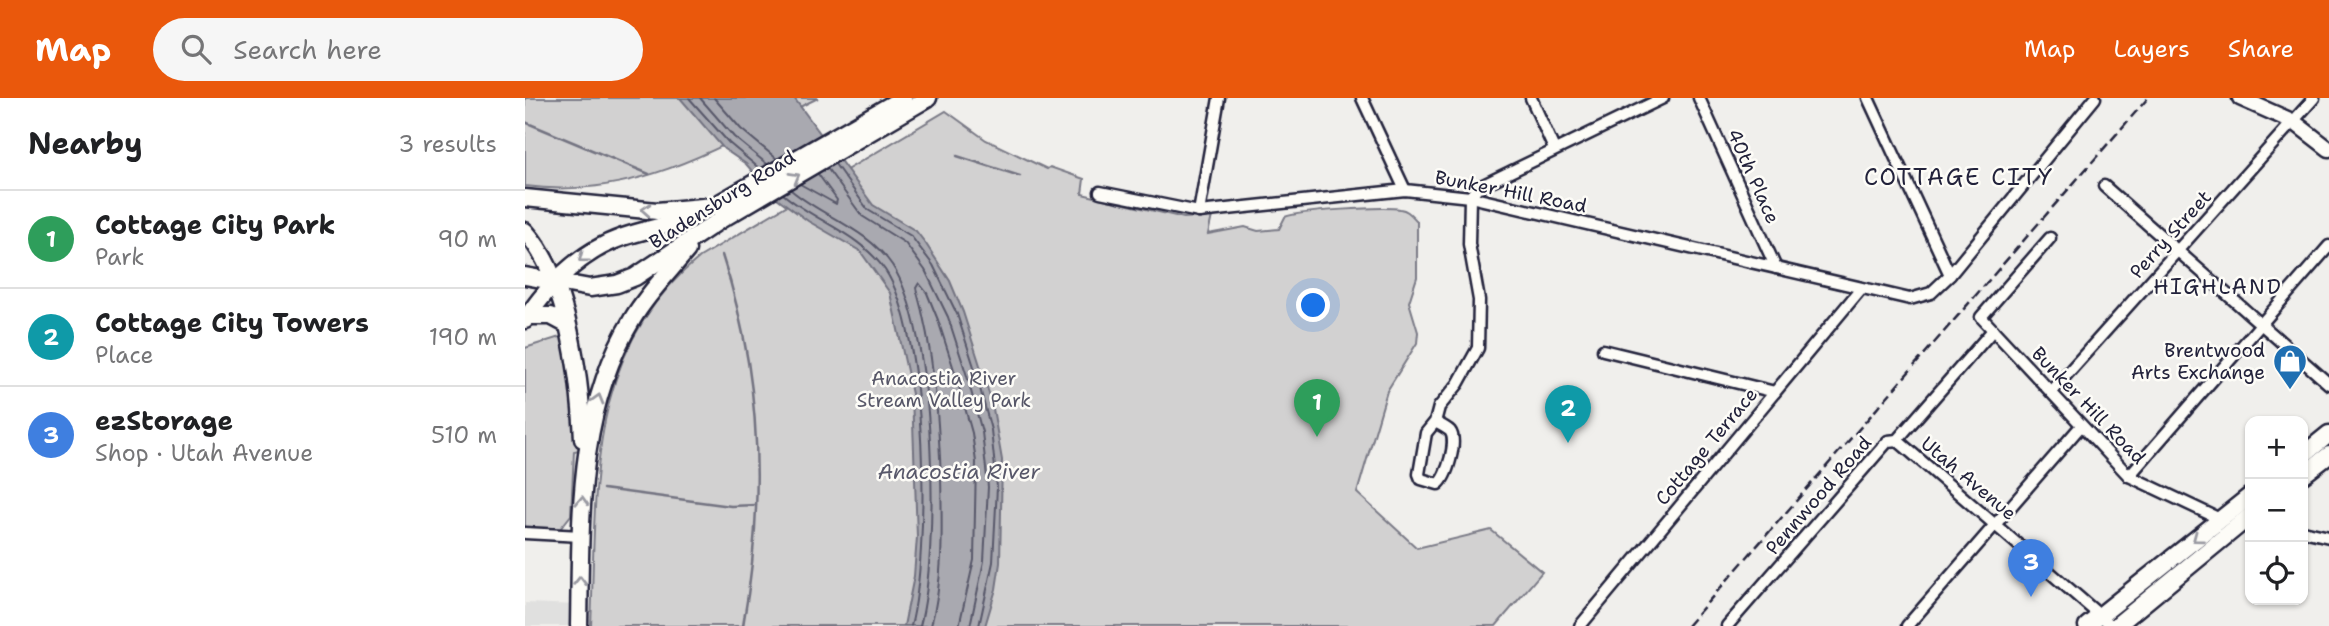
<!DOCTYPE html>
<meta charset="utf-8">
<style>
:root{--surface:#fff;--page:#f6f6f6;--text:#202124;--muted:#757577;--line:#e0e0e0;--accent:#ea580c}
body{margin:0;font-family:"Shantell Sans",sans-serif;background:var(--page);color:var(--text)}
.controls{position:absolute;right:21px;bottom:21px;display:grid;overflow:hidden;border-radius:14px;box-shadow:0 2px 5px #0004}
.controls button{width:63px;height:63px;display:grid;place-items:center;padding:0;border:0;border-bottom:2px solid var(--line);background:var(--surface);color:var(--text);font:35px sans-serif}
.you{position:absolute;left:789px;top:208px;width:24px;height:24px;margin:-18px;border:5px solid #fff;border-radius:50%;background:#1a73e8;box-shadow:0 0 0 10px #1a73e833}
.badge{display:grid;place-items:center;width:46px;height:46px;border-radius:50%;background:var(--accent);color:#fff;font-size:23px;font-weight:700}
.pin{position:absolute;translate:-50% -58px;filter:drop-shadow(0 2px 4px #0008)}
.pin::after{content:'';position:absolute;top:37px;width:24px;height:21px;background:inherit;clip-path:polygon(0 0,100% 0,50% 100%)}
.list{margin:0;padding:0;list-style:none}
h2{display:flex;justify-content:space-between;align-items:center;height:91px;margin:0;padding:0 28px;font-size:30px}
h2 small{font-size:23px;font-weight:400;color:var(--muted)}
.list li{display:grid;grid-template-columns:46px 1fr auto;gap:21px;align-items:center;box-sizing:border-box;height:98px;padding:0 28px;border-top:2px solid var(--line)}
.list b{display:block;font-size:26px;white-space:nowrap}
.list p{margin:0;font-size:23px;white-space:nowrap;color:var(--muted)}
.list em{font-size:23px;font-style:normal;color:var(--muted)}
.icon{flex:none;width:38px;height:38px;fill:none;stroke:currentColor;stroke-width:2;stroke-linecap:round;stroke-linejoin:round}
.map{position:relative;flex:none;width:1804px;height:528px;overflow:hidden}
header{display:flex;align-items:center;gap:42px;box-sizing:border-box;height:98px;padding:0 35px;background:var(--accent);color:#fff}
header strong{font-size:33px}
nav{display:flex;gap:38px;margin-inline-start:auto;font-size:24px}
.search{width:490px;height:63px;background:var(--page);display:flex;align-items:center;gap:18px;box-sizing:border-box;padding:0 24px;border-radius:38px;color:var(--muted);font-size:26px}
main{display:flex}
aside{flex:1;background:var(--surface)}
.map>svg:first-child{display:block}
.built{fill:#e0e0df}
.green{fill:#d2d1d1;stroke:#7a7a86;stroke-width:2}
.water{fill:#a9a9b0;stroke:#737381;stroke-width:2}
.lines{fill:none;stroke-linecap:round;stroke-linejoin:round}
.shore{stroke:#58586a;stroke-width:2}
.stream{stroke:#737381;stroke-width:2.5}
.street-casing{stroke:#22223b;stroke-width:15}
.secondary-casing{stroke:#22223b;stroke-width:19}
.primary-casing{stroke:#22223b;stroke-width:21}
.street{stroke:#fdfcf7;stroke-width:10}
.secondary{stroke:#fdfcf7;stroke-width:14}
.primary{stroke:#fdfcf7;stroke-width:16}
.rail{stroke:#22223b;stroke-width:2.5;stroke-dasharray:10 5;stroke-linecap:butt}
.oneway{stroke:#9a9aa2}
.labels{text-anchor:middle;stroke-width:5;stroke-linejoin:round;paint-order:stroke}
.street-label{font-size:19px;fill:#22223b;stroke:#fdfcf7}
.poi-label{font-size:19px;fill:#22223b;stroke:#fdfcf7;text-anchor:end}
.park-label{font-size:19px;fill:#575768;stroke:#fdfcf7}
.neighbourhood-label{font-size:21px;letter-spacing:2px;fill:#22223b;stroke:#fdfcf7}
.water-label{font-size:21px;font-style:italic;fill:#58586a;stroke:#fdfcf7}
.quarter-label{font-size:23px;letter-spacing:2px;fill:#22223b;stroke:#fdfcf7}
</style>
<header>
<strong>Map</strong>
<div class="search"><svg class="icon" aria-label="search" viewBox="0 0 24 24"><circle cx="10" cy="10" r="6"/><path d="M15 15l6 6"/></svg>Search here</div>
<nav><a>Map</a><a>Layers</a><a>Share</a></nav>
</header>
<main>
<aside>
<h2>Nearby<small>3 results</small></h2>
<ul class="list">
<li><span class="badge" style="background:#2e9e5b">1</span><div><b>Cottage City Park</b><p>Park</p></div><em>90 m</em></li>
<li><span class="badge" style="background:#0f9aa8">2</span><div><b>Cottage City Towers</b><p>Place</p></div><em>190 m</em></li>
<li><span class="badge" style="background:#3f7fe0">3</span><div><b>ezStorage</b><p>Shop · Utah Avenue</p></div><em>510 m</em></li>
</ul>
</aside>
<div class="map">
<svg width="1804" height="528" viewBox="0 0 1804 528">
<rect width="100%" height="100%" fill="#f0efec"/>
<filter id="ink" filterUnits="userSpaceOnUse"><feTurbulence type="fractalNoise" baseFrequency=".0143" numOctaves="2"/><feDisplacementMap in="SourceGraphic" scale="14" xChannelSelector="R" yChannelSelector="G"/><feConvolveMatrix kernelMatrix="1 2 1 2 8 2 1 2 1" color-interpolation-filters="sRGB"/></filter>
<g filter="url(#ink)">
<path class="built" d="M0,505L54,507V528H0Z"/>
<g class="green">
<path d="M0,0H293C196,47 113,103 0,88Z"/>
<path d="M421,13L461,42L522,71L525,69L559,81L557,96L659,120L687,118L683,136L720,129L733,133L754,131L760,119C774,113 859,108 875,111C883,112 886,117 892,123V179L884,204L893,234L892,245L862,293L832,395L892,450L966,432L1017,474L971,528H66C72,393 58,253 175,159Z"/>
<path d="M41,237L49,280L55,352L49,353L46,417L35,431L0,430V250Z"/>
</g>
<path class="water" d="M155,0H269L348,107L391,133L401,146L425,183L438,214L467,305L477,362L475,465L471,491L460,528H379L389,478L392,439L387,296L365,195L335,153L283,123L248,97L221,66L199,51Z"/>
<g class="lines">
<g class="shore">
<path d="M164,0L204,45L235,71"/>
<path d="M175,0L209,39L242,66"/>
<path d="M189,0L216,31L252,61"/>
<path d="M310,66L343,112L386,138L408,167L432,216L451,275L466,332L472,389L468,464L454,528"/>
<path d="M302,70L337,118L380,145L400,172L423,219L442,278L457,334L463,389L459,463L445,528"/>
<path d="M275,86L311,106L312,102L293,76"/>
<path d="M266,92C299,120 342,130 367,167C411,233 415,451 395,528"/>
<path d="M258,96C291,124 334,135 360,172C403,235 405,454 386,528"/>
<path d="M406,528C419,479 417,430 416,379C413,314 409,253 391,190L394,185L402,195L413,222L432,281L447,335L451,364L449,462L434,528"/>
</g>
<g class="stream">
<path d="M0,24L124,76"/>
<path d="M432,58L495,78"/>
<path d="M197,157C237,277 240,404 218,528"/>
<path d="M78,391L206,408L231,407"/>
</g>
<g class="street-casing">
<g id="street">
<path d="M837,0L880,92"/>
<path d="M1006,0L1029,51"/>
<path d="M1174,0L1251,170"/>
<path d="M1343,0L1425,177"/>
<path d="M1579,88L1804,286"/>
<path d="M575,94L674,114L880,92L945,99L1385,201L1406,195L1425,177L1570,0"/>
<path d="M945,99L952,90L1138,0"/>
<path d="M674,114L694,0"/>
<path d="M1525,140L1456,219L1604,378L1697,422"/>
<path d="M1078,252L1250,294"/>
<path d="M1526,294L1789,0"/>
<path d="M910,324C914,326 922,330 925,333C933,343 922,379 913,386L896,381L894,376L901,335L910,324L914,309L933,286L953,250L954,202L944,146L945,99"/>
<path d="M1372,342L1587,528"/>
<path d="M1604,378L1804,148"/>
<path d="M1778,433L1804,439"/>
<path d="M0,435L56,438"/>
<path d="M1055,528L1335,192"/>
<path d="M1202,528L1363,343L1372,342L1468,232"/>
<path d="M1382,528L1555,329"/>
</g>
</g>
<g class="secondary-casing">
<path id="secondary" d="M1715,0L1769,24L1804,51"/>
</g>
<g class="primary-casing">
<g id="primary">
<path d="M0,100L132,113L189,108L378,0"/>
<path d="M0,133C43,181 55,278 58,341"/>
<path d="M0,178L65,190L92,186L110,179L195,122L403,0"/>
<path d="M3,218H26L41,226"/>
<path d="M0,222C24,186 57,153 98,139C122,131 147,127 170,117"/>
<path d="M1778,357L1804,336"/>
<path d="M1778,377L1804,357"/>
<path d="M54,528C56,422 51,313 108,220C123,195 143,175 162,152"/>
<path d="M1562,528L1725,398"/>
<path d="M1591,528L1725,418"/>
</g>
</g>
<use href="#street" class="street"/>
<use href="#secondary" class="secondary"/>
<use href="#primary" class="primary"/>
<path class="rail" d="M1162,528L1623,0"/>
</g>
<defs><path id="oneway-chevron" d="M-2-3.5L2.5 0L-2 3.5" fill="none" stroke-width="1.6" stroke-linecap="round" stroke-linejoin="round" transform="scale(1.75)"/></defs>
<g class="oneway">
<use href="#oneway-chevron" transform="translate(270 79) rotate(-30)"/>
<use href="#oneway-chevron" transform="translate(121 112) rotate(-176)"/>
<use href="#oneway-chevron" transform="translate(58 160) rotate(143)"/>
<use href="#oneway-chevron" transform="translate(73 301) rotate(-74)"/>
<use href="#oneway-chevron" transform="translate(57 403) rotate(-88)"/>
<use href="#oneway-chevron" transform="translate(1672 440) rotate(143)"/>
<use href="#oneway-chevron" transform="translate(55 483) rotate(-89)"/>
</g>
</g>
<defs>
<g id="shop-pin" transform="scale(1.75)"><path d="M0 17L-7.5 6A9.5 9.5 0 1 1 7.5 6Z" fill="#1f6fb2" stroke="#fdfcf7"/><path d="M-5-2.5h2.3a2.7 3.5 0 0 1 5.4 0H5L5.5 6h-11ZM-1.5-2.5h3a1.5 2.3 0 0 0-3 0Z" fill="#fff"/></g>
</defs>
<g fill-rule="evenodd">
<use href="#shop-pin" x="1765" y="263"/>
</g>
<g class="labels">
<g class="street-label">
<text transform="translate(1229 78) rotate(66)" y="7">40th Place</text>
<text transform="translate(986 93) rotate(11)" y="7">Bunker Hill Road</text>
<text transform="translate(197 101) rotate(-32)" y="7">Bladensburg Road</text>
<text transform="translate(1645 136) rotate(-48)" y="7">Perry Street</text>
<text transform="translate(1564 307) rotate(46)" y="7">Bunker Hill Road</text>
<text transform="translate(1181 348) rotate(-50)" y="7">Cottage Terrace</text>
<text transform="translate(1444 380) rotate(40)" y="7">Utah Avenue</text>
<text transform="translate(1293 397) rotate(-49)" y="7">Pennwood Road</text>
</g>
<g class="poi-label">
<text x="1740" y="259">Brentwood<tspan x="1740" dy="22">Arts Exchange</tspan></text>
</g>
<g class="park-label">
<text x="419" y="287">Anacostia River<tspan x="419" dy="22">Stream Valley Park</tspan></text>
</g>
<g class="neighbourhood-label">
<text x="1693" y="196">HIGHLAND</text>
</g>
<g class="water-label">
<text x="434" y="381">Anacostia River</text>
</g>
<g class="quarter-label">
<text x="1434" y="87">COTTAGE CITY</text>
</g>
</g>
</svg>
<div class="controls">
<button>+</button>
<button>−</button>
<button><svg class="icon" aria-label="locate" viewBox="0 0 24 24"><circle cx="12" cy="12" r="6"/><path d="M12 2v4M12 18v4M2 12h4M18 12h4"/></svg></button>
</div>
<div class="you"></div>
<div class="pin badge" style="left:792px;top:339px;background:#2e9e5b">1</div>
<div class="pin badge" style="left:1043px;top:345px;background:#0f9aa8">2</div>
<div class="pin badge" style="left:1506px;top:499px;background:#3f7fe0">3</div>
</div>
</main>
